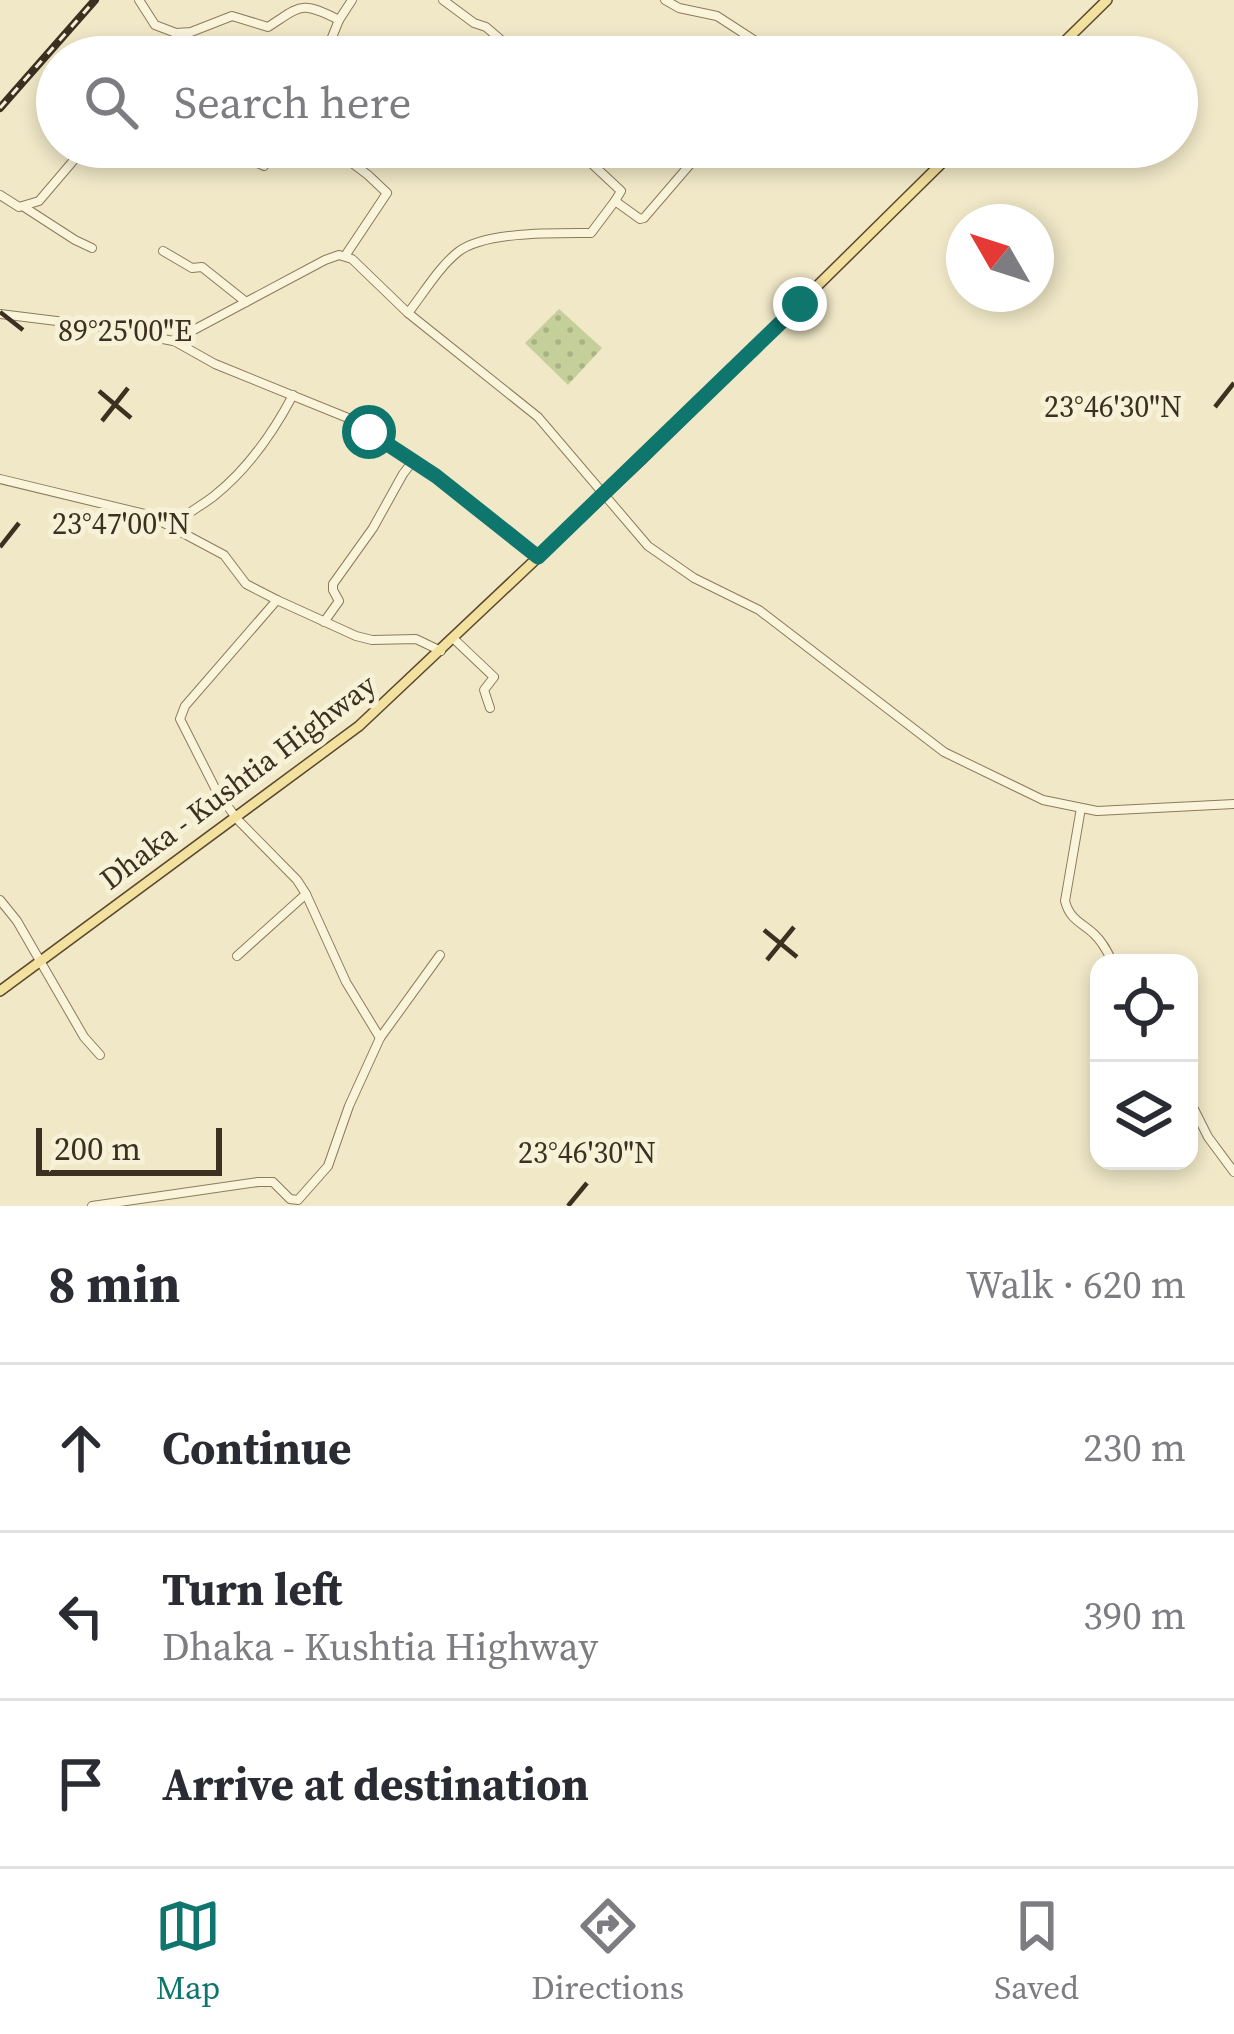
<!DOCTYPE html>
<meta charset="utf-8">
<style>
:root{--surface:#fff;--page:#f2f2f3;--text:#2b2b33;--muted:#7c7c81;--line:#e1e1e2;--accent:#0f766e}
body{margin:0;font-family:"Source Serif 4",serif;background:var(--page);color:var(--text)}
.controls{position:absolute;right:36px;bottom:36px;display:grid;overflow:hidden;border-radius:24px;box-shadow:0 6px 18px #0003}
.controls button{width:108px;height:108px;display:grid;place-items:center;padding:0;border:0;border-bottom:3px solid var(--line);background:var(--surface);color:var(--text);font:60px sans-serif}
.compass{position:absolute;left:946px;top:204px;width:108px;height:108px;border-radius:50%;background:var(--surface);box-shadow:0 6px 18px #0003;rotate:309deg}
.scale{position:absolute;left:36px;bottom:30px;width:186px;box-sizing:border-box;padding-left:12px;border:6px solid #3c3020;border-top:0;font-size:33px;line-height:42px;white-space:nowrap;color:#3c3020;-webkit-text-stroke:9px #f7f1d7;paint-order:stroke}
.stop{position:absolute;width:36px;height:36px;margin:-27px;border:9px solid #0f766e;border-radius:50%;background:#fff}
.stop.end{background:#0f766e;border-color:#fff;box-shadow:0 3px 12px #0008}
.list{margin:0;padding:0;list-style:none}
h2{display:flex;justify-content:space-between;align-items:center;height:156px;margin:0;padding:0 48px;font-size:51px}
h2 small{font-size:39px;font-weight:400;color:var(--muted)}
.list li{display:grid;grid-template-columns:78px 1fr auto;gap:36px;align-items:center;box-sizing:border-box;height:168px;padding:0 48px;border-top:3px solid var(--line)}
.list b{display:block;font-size:45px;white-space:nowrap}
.list p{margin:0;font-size:39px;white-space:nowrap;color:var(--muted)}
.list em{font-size:39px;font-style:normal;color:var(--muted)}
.icon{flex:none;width:66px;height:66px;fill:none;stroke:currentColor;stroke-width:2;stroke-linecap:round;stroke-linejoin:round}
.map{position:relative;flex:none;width:1234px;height:1206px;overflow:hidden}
.search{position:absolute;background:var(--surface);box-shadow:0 6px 18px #0003;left:36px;right:36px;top:36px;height:132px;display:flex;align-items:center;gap:30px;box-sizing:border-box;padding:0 42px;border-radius:66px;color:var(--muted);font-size:45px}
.sheet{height:660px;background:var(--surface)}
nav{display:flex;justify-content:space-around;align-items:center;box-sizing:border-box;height:168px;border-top:3px solid var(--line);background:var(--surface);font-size:33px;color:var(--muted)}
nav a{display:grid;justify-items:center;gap:6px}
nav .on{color:var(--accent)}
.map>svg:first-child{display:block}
.green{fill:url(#green-dots)}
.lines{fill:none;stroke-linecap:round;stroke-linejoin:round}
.minor-casing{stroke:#8d7a5c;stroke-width:10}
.major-casing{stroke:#5a4830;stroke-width:12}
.minor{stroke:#faf4db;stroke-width:8}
.major{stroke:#f3e19f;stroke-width:9}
.rail-casing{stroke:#3c3020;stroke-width:8}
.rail{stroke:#f7f1d7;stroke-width:3;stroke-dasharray:9;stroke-linecap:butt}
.route{stroke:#0f766e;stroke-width:15}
.ticks{fill:none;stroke:#3c3020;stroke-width:4.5}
.labels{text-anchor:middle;stroke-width:10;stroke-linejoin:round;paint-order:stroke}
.street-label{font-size:30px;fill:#3c3020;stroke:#f7f1d7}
.ticks-label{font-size:30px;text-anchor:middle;fill:#3c3020;stroke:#f7f1d7;stroke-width:10;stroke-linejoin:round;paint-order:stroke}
</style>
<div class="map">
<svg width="1234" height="1206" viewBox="0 0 1234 1206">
<defs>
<pattern id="green-dots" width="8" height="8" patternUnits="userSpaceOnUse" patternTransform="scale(3)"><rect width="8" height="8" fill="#c4cf9a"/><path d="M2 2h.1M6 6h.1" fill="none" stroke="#a9b284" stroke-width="1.8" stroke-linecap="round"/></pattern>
</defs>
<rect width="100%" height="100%" fill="#f0e8c7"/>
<path class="green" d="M559,309L602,348L568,385L525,343Z"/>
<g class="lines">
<g class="minor-casing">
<g id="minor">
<path d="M139,0L155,25L176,33L191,32L232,16L268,27C301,6 300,0 339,20"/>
<path d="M443,0L474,23L486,27L521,57"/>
<path d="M665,0L679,8L717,16L780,57"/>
<path d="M324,57L339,20L352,0"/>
<path d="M392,57L397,48L407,57"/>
<path d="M114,147L147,158L156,147"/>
<path d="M224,147L264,166L279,147"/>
<path d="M331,147L368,175L387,193L345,256"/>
<path d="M574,147L621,191L615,201"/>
<path d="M0,195L19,207L39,201L85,147"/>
<path d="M24,207L75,240L92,248"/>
<path d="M163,251L192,268L202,267L246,302"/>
<path d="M408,313C424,293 438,268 458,252C485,231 557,233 591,233L615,201L640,219L644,218L705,147"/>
<path d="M0,314L97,326L173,341L325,260L339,255L352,259L408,313L538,417L648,546L694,578L759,610L944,752L1043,800L1097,811L1234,804"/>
<path d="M174,341L215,364L348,418L436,476L538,557"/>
<path d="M0,479L149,515L224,555L246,584L277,600"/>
<path d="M174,526C186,513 200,507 214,496C248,469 273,433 293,395"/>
<path d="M324,622L339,601L333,590V584L373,528L403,474L413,461"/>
<path d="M454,639L494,677L484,690L490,708"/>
<path d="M1081,808L1065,901C1070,920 1081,922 1094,934C1103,942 1108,953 1113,963"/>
<path d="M0,900L17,921L84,1037L100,1055"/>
<path d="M237,956L306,894"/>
<path d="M380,1038L346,982L306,894L297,880L236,818L215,788L180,719L185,706L277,600L356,636L372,640L416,639L441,651"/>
<path d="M1189,1099L1208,1137L1234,1172"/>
<path d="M92,1206L258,1182H273L290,1199L298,1200L328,1166L349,1106L380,1038L440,955"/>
</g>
</g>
<g class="major-casing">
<g id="major">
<path d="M1049,57L1107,0"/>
<path d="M0,991L359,726L641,460L958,147"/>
</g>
</g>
<use href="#minor" class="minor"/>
<use href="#major" class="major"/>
<g class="rail-casing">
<path id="rail" d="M0,108L95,0"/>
</g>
<use href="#rail" class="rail"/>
</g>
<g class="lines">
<path class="route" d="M369,432L436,476L538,557L800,304"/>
</g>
<path class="ticks" d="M0,312L23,330M99,391L131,418M1215,407L1234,383M102,421L128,388M0,547L19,523M764,930L797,957M767,960L794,927M568,1206L587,1183"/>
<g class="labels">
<g class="street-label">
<text transform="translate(238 782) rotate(-37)" y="10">Dhaka - Kushtia Highway</text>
</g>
</g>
<g class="ticks-label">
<text x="125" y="341">89°25'00"E</text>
<text x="1113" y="417">23°46'30"N</text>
<text x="121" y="534">23°47'00"N</text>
<text x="587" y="1163">23°46'30"N</text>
</g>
</svg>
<div class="controls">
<button><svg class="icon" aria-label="locate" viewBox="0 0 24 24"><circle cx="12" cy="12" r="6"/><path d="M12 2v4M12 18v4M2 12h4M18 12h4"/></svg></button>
<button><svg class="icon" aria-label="layers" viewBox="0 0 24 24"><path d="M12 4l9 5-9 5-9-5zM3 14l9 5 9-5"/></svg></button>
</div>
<svg class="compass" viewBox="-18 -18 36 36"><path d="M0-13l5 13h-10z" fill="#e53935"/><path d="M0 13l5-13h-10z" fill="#7c7c81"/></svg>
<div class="scale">200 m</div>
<div class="stop" style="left:369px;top:432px"></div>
<div class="stop end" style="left:800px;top:304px"></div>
<div class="search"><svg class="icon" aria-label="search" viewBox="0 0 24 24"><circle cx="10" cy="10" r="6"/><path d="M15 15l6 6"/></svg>Search here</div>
</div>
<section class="sheet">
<h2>8 min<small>Walk · 620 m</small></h2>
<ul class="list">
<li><svg class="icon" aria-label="ahead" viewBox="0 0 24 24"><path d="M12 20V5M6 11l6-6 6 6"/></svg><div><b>Continue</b></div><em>230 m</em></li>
<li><svg class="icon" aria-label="left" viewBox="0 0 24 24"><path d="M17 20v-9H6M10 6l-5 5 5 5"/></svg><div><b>Turn left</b><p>Dhaka - Kushtia Highway</p></div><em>390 m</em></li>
<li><svg class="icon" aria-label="arrive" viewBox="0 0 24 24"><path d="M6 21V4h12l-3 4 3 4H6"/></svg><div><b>Arrive at destination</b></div></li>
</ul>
</section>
<nav>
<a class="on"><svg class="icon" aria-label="map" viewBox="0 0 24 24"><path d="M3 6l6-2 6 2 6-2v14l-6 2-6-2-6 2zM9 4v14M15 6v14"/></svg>Map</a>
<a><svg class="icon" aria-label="directions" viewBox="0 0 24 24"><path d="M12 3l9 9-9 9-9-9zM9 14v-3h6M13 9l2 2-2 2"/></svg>Directions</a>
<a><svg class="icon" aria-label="saved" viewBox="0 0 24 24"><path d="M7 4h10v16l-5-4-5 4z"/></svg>Saved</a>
</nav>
